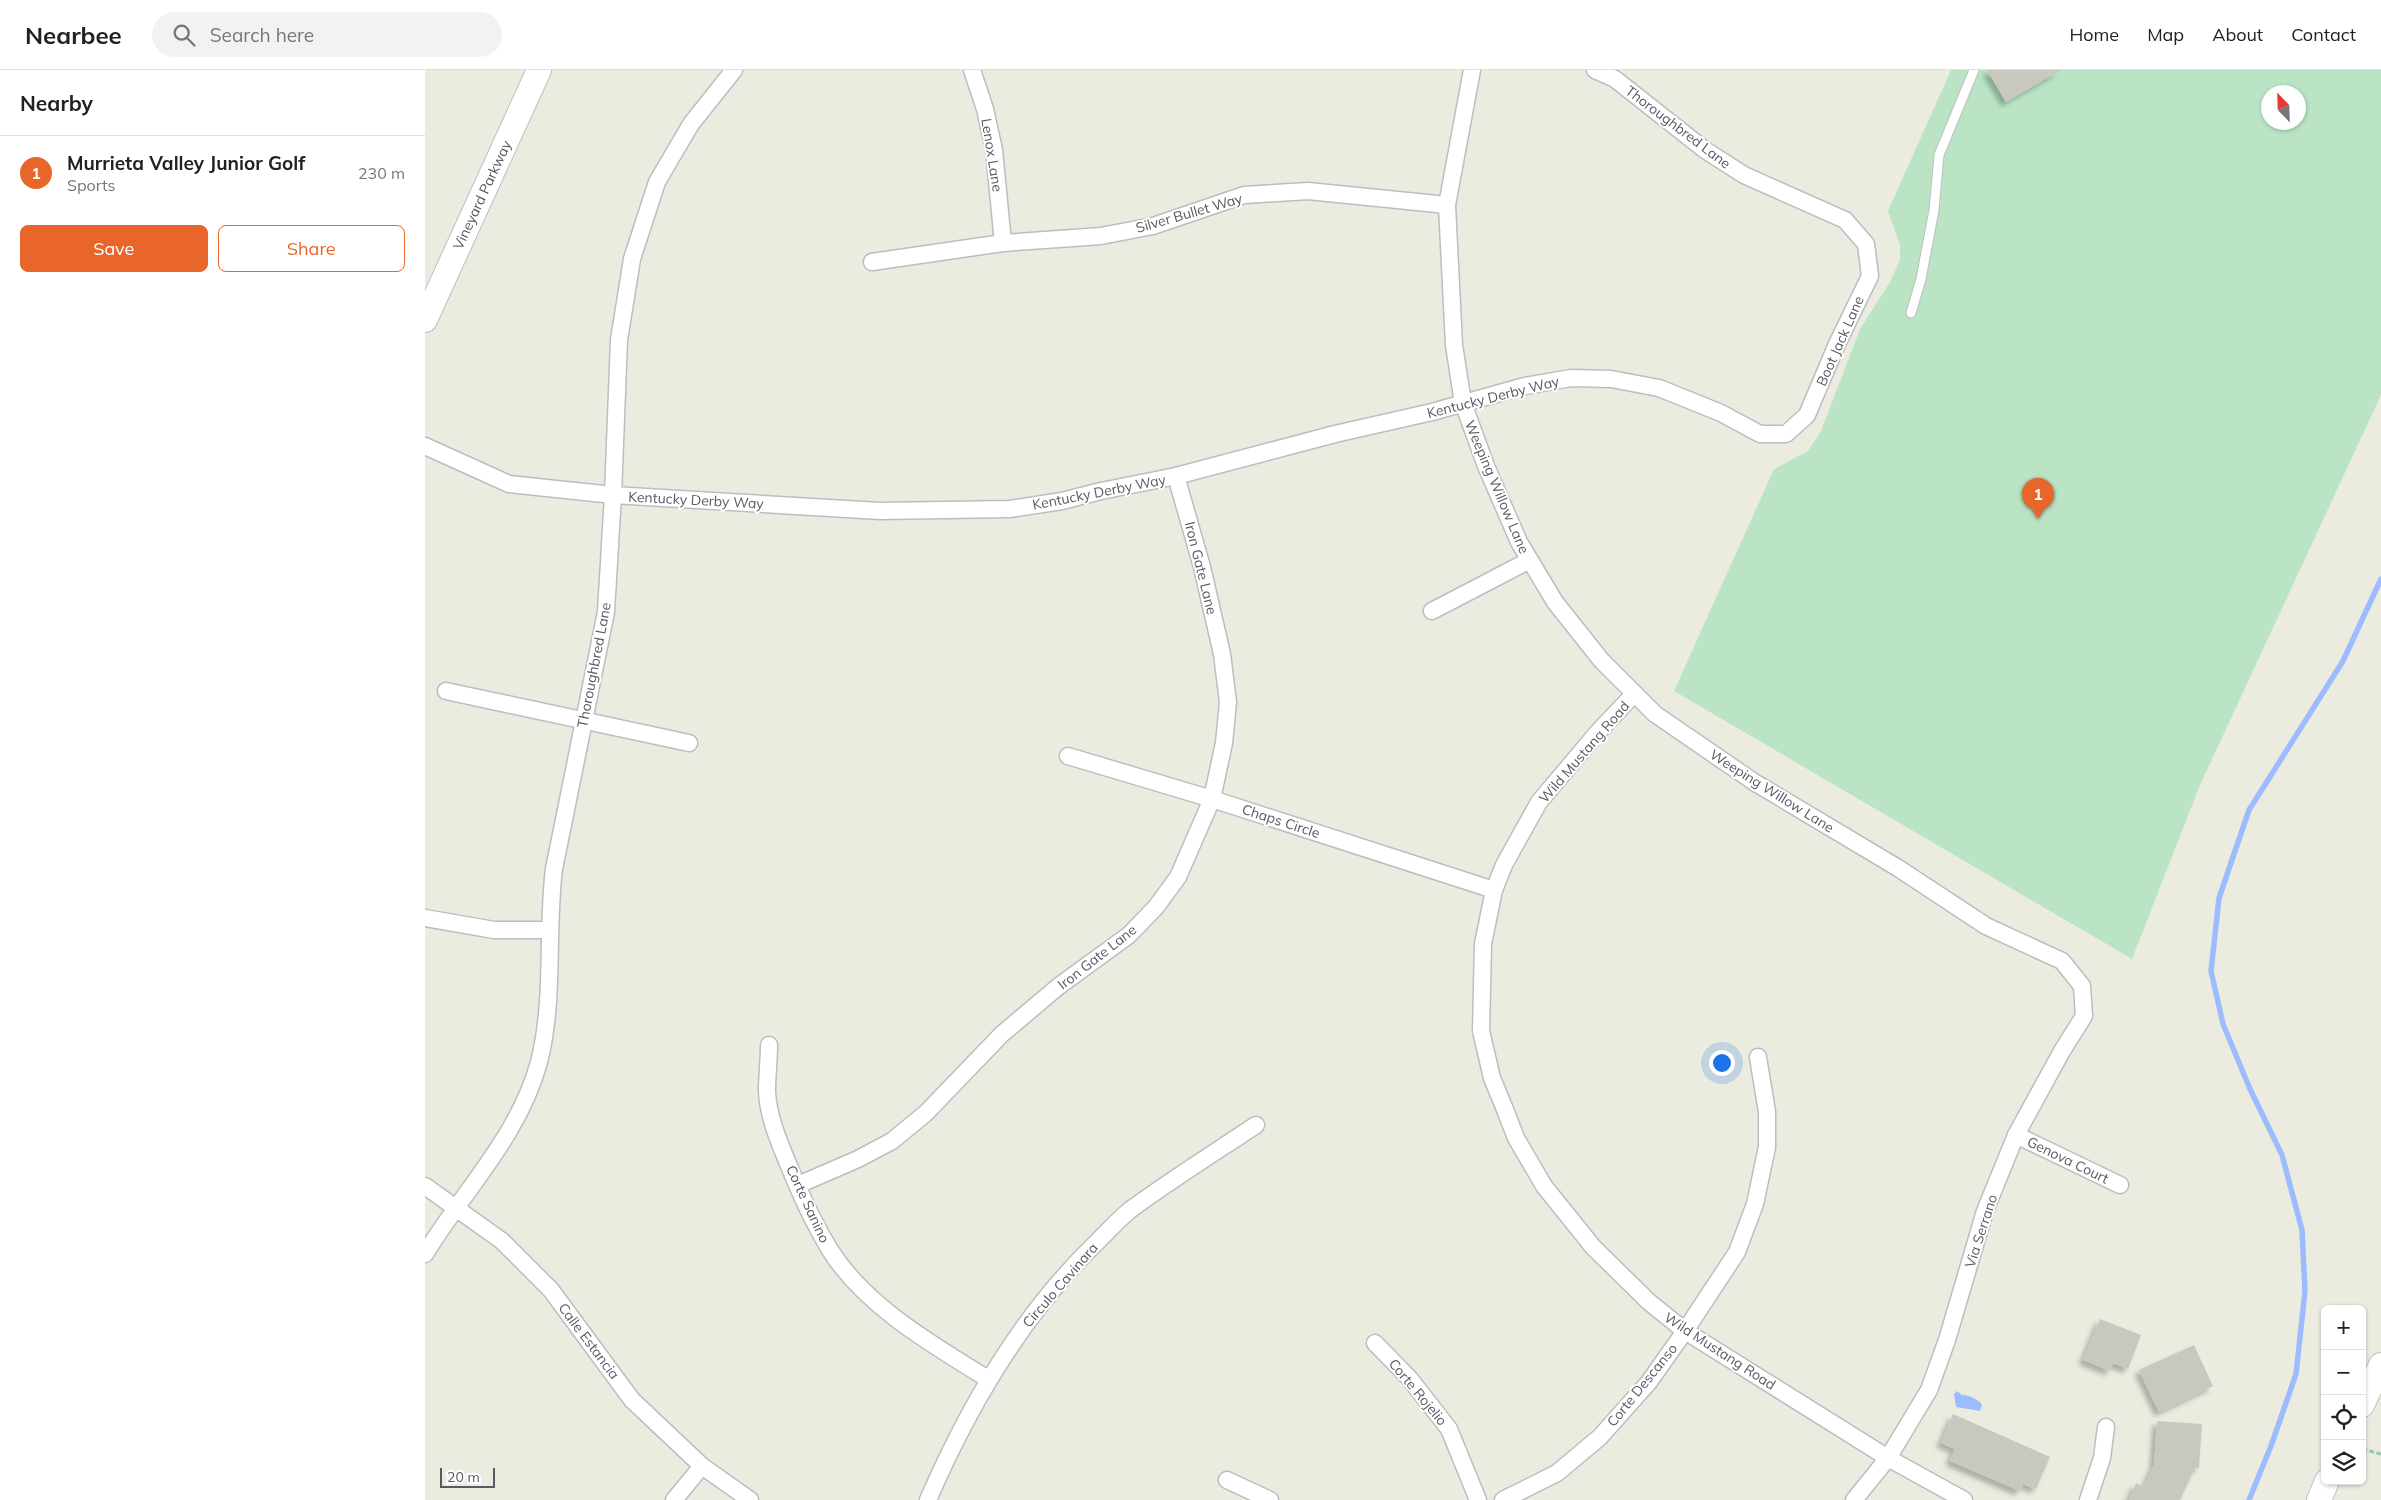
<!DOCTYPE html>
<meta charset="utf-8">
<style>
:root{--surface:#fff;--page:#f2f2f2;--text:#222;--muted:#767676;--line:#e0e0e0;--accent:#e86629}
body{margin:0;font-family:Mulish,sans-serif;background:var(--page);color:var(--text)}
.controls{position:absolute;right:15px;bottom:15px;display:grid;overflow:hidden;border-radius:8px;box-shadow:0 1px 4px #0004}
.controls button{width:45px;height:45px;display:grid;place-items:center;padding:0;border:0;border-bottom:1px solid var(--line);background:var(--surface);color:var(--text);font:25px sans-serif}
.compass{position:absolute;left:1836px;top:15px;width:45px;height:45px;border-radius:50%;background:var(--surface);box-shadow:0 1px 4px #0004;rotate:337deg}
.scale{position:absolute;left:15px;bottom:12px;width:55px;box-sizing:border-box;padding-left:5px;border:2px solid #585a61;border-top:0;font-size:14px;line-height:18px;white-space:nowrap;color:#585a61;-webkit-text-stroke:4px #fff;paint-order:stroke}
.you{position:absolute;left:1296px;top:992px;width:18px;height:18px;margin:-12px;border:4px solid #fff;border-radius:50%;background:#1a73e8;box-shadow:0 0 0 8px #1a73e833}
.badge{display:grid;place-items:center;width:32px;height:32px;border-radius:50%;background:var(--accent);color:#fff;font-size:16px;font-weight:700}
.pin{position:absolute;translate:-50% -41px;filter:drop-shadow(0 1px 2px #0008)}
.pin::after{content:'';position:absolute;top:26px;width:18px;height:15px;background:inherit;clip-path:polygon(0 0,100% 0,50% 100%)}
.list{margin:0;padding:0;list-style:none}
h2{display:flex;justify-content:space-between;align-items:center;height:65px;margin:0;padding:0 20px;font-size:21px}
h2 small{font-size:16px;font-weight:400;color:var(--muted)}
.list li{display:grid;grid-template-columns:32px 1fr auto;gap:15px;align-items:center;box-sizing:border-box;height:75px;padding:0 20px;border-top:1px solid var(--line)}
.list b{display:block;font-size:19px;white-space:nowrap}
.list p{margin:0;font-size:16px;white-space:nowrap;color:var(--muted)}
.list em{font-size:16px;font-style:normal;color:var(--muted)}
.actions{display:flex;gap:10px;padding:15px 20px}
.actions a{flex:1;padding:11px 0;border:1px solid var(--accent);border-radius:8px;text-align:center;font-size:18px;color:var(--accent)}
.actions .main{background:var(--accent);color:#fff}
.icon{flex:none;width:28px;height:28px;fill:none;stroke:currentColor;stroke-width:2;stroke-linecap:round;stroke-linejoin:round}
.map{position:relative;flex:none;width:1956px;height:1430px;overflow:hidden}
header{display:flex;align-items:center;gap:30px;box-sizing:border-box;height:70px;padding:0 25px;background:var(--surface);border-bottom:1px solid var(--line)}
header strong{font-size:24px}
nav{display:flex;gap:28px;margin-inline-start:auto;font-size:18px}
.search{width:350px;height:45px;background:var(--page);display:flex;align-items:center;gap:12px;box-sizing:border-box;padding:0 18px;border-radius:28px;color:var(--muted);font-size:19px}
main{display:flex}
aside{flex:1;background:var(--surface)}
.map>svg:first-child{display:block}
.green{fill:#bbe4c5;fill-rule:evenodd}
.water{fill:#9cbcff}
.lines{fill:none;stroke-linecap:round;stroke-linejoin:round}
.stream{stroke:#9cbcff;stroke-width:5.5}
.building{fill:#c8c8bf;filter:url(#shadow)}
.lane-casing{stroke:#bcbdc4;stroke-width:11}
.street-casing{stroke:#bcbdc4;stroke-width:19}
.secondary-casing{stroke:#bcbec6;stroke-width:26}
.path{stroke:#94c5ae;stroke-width:3;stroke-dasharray:5 2.5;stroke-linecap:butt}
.lane{stroke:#fff;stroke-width:9}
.street{stroke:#fff;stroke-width:16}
.secondary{stroke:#fff;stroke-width:24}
.labels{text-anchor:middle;stroke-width:4;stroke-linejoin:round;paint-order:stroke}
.street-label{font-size:14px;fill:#585a61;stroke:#fff}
</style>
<header>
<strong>Nearbee</strong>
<div class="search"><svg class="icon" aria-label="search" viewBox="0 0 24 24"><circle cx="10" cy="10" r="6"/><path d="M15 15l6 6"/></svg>Search here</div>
<nav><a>Home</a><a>Map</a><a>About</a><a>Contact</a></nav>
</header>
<main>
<aside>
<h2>Nearby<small></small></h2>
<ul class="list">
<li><span class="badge">1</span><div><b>Murrieta Valley Junior Golf</b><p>Sports</p></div><em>230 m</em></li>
</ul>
<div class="actions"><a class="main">Save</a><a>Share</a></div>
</aside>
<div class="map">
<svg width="1956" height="1430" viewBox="0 0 1956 1430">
<defs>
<filter id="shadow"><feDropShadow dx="-4.5" dy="4.5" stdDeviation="2.5" flood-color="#0004"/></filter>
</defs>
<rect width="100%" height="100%" fill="#ebecdf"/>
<path class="green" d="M1526,0H1956V325L1775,715L1707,889L1249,621L1349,399L1383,381L1396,361L1435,259L1465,212L1475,190V175L1463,141ZM1844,22H1874V52H1844Z"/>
<path class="water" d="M1532,1321L1537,1325C1542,1324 1555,1330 1557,1335L1555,1341L1531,1337L1529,1324Z"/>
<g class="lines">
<path class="stream" d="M1824,1430L1846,1376L1871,1304L1880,1221L1877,1160L1857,1085L1825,1019L1798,954L1786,901L1794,828L1824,740L1918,591L1956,509"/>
</g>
<g class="building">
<path d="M1562,0H1636L1581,32Z"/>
<path d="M1675,1249L1716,1265L1703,1299L1688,1293L1685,1301L1658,1290Z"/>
<path d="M1769,1275L1788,1316L1734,1342L1714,1300Z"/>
<path d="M1528,1344L1625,1387L1611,1419L1598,1414L1595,1421L1525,1391L1530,1379L1516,1373Z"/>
<path d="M1732,1351L1777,1354L1774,1398H1770L1755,1430H1704L1711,1413L1719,1417L1729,1395Z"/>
</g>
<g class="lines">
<g class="lane-casing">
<path id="lane" d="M1486,243L1496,209L1509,140L1514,85L1549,0"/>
</g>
<g class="street-casing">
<g id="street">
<path d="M547,0L560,39L569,80L578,173"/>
<path d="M1047,0L1022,135L1029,275L1038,333L1061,396L1094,472L1130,532L1176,590L1230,644L1329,712L1473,798L1561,856L1637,891L1657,916L1659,946L1637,981L1591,1065L1560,1141L1522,1270L1504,1320L1463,1388L1429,1430"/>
<path d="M447,192L578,173L676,166L728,156L819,125L883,121L1022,135"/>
<path d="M0,376L84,414L188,425L455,441L585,439L637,431L676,421L751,406L910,364L1007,342L1100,316L1146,308L1186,309L1234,318L1296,343L1335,364H1361L1382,345L1412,274L1445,206L1441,174L1420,150L1319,105L1280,80L1190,9L1170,0"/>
<path d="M1007,541L1103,491"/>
<path d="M21,621L264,673"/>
<path d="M1209,624L1173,662L1114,732L1079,795L1069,820L1058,874L1056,961L1067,1008L1079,1037L1091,1068L1119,1116L1168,1177L1224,1232L1260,1261L1463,1388L1539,1430"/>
<path d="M643,686L787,729L1069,820"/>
<path d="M0,848L69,860H125"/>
<path d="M344,975C344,990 342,1006 342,1021C343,1050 358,1081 369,1108C379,1132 391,1157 405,1180C440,1236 508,1275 563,1309"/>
<path d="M1591,1065L1695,1115"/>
<path d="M373,1115L433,1089L467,1071L501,1043L577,964L634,916L704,865L731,837L753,807L787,729L799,673L803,632L797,584L777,497L751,406"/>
<path d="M0,1116L77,1171L126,1220L207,1330L277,1396L325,1430"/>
<path d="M0,1184C39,1120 94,1066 114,992C130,929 121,863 129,799L181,542L188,425L194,270L207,189L232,112L266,54L309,0"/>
<path d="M950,1273L985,1309L1024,1359L1053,1430"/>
<path d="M802,1410L845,1430"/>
<path d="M249,1430L277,1396"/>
<path d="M503,1430C544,1335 597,1244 672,1172C683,1161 694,1149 705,1140C746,1110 789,1083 831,1055"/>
<path d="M1078,1430L1132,1403L1175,1367L1224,1312L1260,1261L1312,1182L1330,1134L1342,1077V1042L1333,987"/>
<path d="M1663,1430L1677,1388L1681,1357"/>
</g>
</g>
<g class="secondary-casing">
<g id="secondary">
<path d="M0,250L114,0"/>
<path d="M1937,1335L1956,1295"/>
<path d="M1894,1430L1902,1411"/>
</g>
</g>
<path class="path" d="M1937,1379L1956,1384"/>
<use href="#lane" class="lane"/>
<use href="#street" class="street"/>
<use href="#secondary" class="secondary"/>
</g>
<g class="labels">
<g class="street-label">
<text transform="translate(1253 57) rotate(37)" y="5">Thoroughbred Lane</text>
<text transform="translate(567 85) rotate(81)" y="5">Lenox Lane</text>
<text transform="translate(57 125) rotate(-65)" y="5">Vineyard Parkway</text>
<text transform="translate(764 143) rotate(-16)" y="5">Silver Bullet Way</text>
<text transform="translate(1415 271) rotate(-66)" y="5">Boot Jack Lane</text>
<text transform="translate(1068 327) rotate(-14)" y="5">Kentucky Derby Way</text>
<text transform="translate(1072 417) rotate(67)" y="5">Weeping Willow Lane</text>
<text transform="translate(674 422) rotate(-11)" y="5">Kentucky Derby Way</text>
<text transform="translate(271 430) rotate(3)" y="5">Kentucky Derby Way</text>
<text transform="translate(776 498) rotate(76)" y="5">Iron Gate Lane</text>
<text transform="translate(169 595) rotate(-79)" y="5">Thoroughbred Lane</text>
<text transform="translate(1159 682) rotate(-49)" y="5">Wild Mustang Road</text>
<text transform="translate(1347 721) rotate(32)" y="5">Weeping Willow Lane</text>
<text transform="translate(856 751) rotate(18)" y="5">Chaps Circle</text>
<text transform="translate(672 887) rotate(-38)" y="5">Iron Gate Lane</text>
<text transform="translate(1643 1090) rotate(26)" y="5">Genova Court</text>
<text transform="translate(383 1134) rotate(65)" y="5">Corte Sanino</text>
<text transform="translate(1556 1161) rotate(-72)" y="5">Via Serrano</text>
<text transform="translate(635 1215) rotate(-49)" y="5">Circulo Cavinara</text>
<text transform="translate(164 1271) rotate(53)" y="5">Calle Estancia</text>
<text transform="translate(1295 1281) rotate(33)" y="5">Wild Mustang Road</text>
<text transform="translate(1217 1315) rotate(-51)" y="5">Corte Descanso</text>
<text transform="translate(993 1322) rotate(50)" y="5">Corte Rojelio</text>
</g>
</g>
</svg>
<div class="controls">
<button>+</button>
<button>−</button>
<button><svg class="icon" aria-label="locate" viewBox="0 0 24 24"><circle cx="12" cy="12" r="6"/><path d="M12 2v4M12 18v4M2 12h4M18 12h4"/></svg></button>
<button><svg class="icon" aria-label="layers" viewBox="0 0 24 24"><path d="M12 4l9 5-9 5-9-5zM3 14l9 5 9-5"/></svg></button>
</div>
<svg class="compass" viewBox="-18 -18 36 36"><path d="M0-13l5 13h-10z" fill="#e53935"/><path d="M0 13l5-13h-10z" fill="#767676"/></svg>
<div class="scale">20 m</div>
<div class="you"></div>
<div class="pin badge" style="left:1613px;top:449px">1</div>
</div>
</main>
